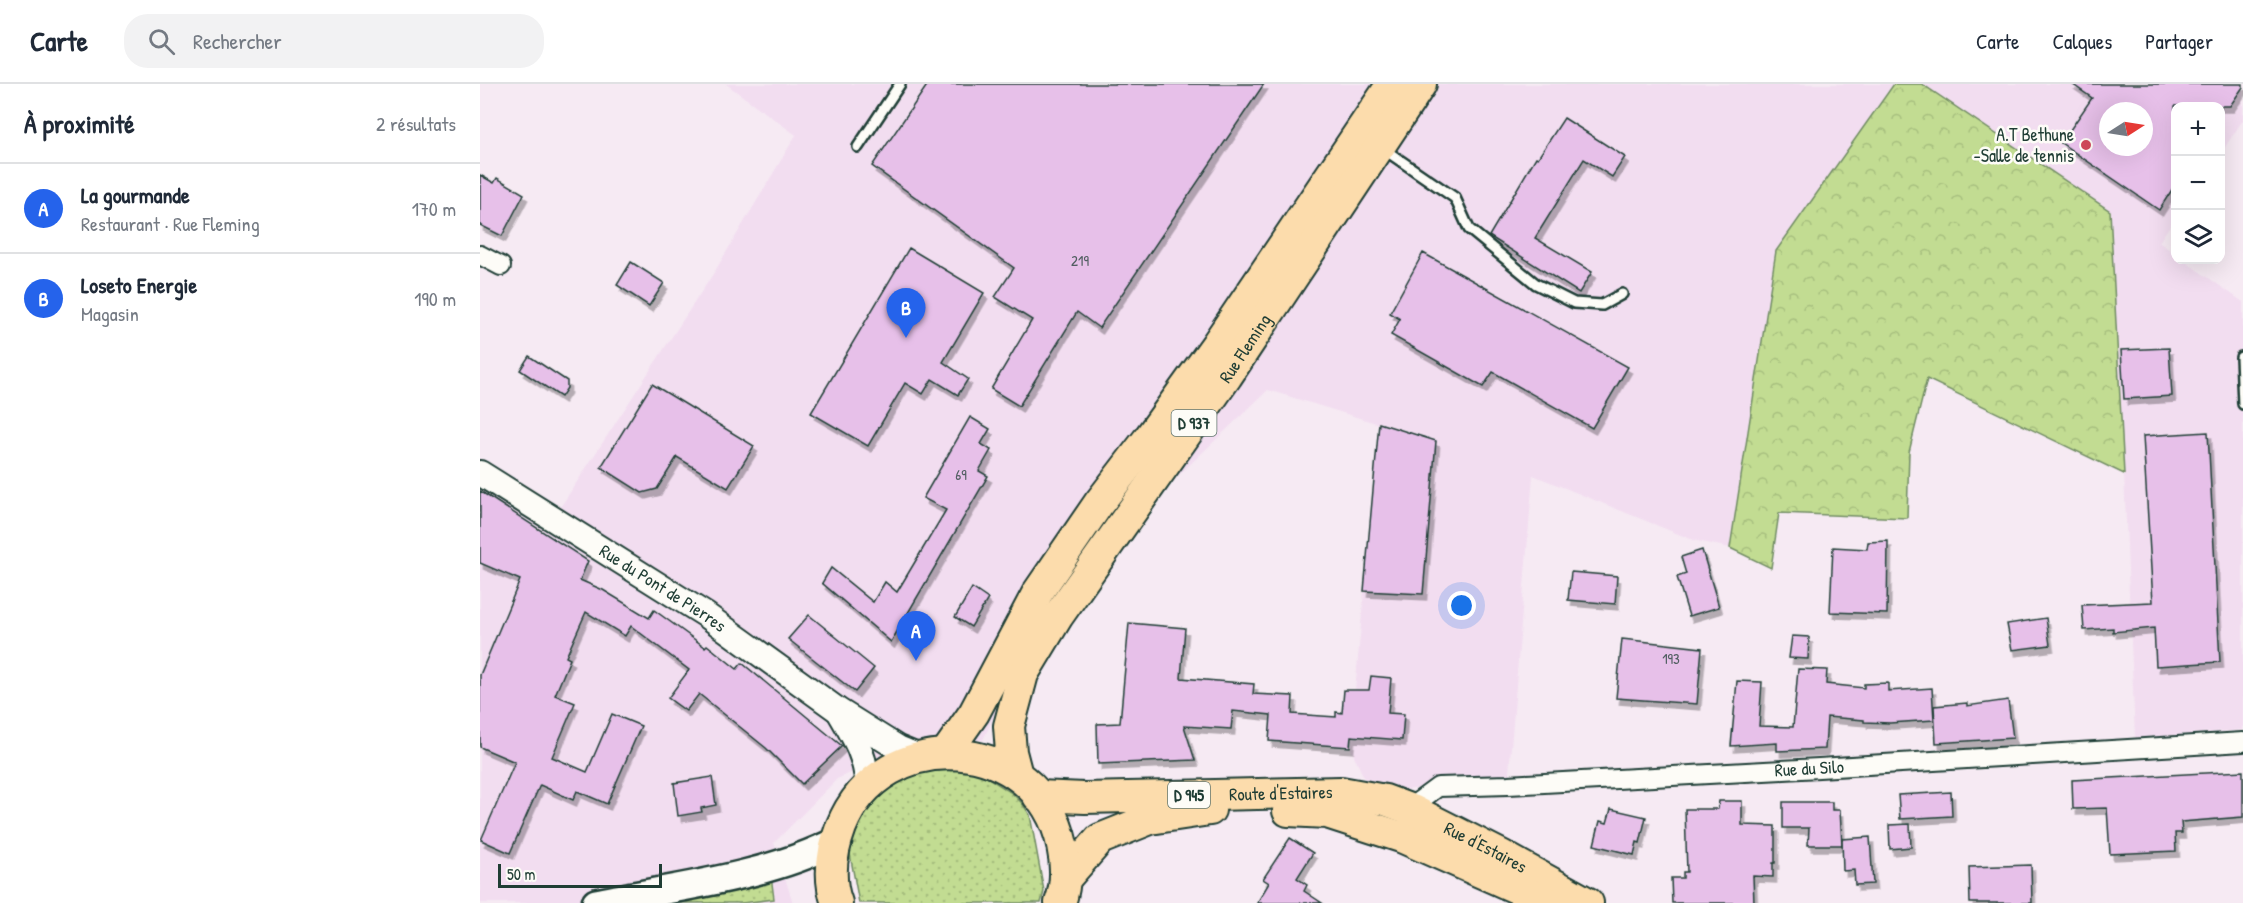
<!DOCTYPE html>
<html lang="fr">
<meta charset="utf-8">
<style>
:root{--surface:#fff;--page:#f2f2f3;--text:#1f2937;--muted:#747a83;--line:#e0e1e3;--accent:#2563eb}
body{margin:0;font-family:"Patrick Hand",sans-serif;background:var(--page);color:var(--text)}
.controls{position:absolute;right:18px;top:18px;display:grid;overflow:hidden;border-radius:12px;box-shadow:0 6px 24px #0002}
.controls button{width:54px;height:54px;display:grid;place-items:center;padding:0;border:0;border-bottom:2px solid var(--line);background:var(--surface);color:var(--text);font:30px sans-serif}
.compass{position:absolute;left:1619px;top:18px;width:54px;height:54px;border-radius:50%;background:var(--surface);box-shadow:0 6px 24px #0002;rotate:78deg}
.scale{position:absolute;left:18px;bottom:15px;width:164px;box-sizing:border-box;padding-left:6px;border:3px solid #1f3d34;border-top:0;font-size:16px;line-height:21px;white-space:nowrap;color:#1f3d34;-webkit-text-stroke:4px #fdfcf7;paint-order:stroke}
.you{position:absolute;left:982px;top:522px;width:21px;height:21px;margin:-15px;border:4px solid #fff;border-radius:50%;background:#1a73e8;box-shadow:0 0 0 9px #1a73e833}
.badge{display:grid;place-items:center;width:39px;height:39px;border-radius:50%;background:var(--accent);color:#fff;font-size:20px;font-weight:700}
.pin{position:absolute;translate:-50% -50px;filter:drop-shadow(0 2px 3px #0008)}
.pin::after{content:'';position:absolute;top:32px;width:21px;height:18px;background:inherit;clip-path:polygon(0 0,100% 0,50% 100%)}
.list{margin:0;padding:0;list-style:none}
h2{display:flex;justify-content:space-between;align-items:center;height:78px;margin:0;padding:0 24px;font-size:26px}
h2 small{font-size:20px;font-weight:400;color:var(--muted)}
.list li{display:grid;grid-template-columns:39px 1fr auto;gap:18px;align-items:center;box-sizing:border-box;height:90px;padding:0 24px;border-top:2px solid var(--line)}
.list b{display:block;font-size:22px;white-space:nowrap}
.list p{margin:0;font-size:20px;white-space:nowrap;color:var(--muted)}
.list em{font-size:20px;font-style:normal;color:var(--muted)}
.icon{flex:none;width:33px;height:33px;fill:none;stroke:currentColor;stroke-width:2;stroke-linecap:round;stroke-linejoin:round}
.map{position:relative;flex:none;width:1763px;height:819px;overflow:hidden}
header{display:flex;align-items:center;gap:36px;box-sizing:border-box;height:84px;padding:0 30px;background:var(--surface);border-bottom:2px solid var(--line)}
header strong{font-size:28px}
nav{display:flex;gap:33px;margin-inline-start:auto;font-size:21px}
.search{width:420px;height:54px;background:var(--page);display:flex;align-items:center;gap:15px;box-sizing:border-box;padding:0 21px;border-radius:24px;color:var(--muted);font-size:22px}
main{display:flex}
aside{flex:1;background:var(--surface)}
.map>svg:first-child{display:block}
.built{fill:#f2ddf0;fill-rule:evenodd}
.grass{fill:url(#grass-dots);stroke:#708c63;stroke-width:1.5}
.forest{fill:url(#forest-crowns);stroke:#708c63;stroke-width:1.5}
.building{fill:#e7c0e9;stroke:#1f3d34;stroke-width:1.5;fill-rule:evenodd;filter:url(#shadow)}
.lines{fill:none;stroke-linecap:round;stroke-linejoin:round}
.service-casing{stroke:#1f3d34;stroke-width:14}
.minor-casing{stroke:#1f3d34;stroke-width:22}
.tertiary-casing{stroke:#1f3d34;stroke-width:28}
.secondary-casing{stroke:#1f3d34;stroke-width:32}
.primary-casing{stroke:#1f3d34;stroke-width:34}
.service{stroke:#fdfcf7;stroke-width:9}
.minor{stroke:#fdfcf7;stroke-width:18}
.tertiary{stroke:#fdfcf7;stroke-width:24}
.secondary{stroke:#fdfcf7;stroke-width:27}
.primary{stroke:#fcdcac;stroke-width:30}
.poi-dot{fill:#d1495b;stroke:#fdfcf7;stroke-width:2}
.labels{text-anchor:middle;stroke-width:5;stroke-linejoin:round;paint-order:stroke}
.number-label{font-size:15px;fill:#515e61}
.shield{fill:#fdfcf7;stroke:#62766e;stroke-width:1.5}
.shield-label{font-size:16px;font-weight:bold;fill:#1f3d34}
.poi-label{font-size:18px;fill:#1f3d34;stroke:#fdfcf7;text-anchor:end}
.street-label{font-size:18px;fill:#1f3d34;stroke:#fdfcf7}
</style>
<header>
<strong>Carte</strong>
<div class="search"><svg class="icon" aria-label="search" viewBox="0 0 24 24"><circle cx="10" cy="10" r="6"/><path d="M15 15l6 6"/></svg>Rechercher</div>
<nav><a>Carte</a><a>Calques</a><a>Partager</a></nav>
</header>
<main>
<aside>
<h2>À proximité<small>2 résultats</small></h2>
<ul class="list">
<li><span class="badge">A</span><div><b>La gourmande</b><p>Restaurant · Rue Fleming</p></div><em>170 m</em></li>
<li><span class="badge">B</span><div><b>Loseto Energie</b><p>Magasin</p></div><em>190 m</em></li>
</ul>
</aside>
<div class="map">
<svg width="1763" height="819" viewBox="0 0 1763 819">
<defs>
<pattern id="grass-dots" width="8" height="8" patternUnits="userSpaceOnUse" patternTransform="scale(1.5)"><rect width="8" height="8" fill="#c2dc92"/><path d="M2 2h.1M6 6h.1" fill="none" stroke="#a6be7e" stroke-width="1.8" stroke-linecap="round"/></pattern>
<pattern id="forest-crowns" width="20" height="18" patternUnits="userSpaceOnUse" patternTransform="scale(1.5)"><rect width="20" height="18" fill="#c2dc92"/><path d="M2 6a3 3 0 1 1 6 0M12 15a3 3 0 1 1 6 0" fill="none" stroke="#a6be7e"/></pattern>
<filter id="shadow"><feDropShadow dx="3.5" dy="6" stdDeviation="0" flood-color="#0004"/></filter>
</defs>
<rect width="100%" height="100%" fill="#f6eaf3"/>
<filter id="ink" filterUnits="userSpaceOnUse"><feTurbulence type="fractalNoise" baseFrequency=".0167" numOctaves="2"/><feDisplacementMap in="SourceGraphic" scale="12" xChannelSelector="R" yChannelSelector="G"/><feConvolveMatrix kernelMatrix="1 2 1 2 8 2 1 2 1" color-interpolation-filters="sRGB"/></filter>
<g filter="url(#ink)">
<g class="built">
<path d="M246,0H1414L1296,167L1250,464L1213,456L1053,391L1028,701L890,707L870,663L899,340L788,306L568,516L503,656H442L357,695L294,759L313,819H0V389L72,436L235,187L316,51Z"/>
<path d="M1442,0H1763V36L1741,69L1740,22H1696L1695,134L1679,158L1695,170L1696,176H1703L1763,218V646L1655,654L1644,390L1629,127ZM1628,27H1664V63H1628Z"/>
</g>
<g class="grass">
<path d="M459,683L494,688L507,693L532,709L542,719L550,731L564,807L561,819H379L368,759L385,725L413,699Z"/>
<path d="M291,792L294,815L262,819H160Z"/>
</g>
<path class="forest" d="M1414,0H1442L1630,127L1644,390L1447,295L1429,368L1427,434L1299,429L1291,484L1250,464L1296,167Z"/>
<g class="building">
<path d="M448,0H784L619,244L597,228L539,322L511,305L552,236L515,213L534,184L392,82Z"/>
<path d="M1592,0H1763V3L1750,22H1695V101L1679,126L1581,59L1612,14ZM1628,27H1664V63H1628Z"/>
<path d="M1084,34L1145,73L1132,93L1104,75L1055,154L1112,188L1099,209L1009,152L1056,73L1058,74Z"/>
<path d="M0,91L14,99L17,94L44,110L22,152L0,141Z"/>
<path d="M429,164L504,209L463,278L488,295L478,311L452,295L443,310L425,299L388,362L331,329Z"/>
<path d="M943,169L1148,283L1112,344L1013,288L1003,303L911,251L920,235L910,229Z"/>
<path d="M151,178L184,199L169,222L137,201Z"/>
<path d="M1689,264L1692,312L1644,315L1641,266Z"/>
<path d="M49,272L87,297V304L81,313L40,286Z"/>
<path d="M172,300L274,362L248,404L197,373L177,405L162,409L121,383Z"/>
<path d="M490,333L510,345L501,360L511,366L499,387L508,392L411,558L342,499L351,484L393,518L405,498L417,508L466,426L443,414Z"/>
<path d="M899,339L956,357L943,510L884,507Z"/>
<path d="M1728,348L1740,578L1676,582L1674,544L1633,548V544L1604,546L1602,521L1673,518L1663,352Z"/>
<path d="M0,407L108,477L100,496L123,506L169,534L174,526L225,563L227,561L257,585L262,579L362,662L322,700L286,664L219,610L206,627L188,614L209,586L151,542L145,552L106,528L86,573L90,575L75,611L95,619L72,673L107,688L132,630L161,642L127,720L97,707L93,716L60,701L30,769L1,756L35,678L0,663V591L40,496L0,479Z"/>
<path d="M1408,457L1407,530L1350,528L1353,463L1387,465L1388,458Z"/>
<path d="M1222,466L1239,523L1209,532L1197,493L1206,490L1201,473Z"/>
<path d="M1091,488L1137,492L1135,520L1088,516Z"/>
<path d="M492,504L508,515L491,543L475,533Z"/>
<path d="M329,531L394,584L375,608L308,555Z"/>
<path d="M1566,534L1570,561L1532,566L1527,540Z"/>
<path d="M649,539L705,544L701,594L774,600L773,610L813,612L812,630L856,633V628L862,629L864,606H889L891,592L911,594L908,629L924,630L922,656L871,652L870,663L789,657L791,631L753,627L751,645L704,642L715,676L618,680L617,640L640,639Z"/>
<path d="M1312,552L1329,553L1328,575L1309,574Z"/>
<path d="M1142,555L1222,564L1217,620L1136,614Z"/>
<path d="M1318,585L1347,586L1346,600L1384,604V600L1408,599V607L1452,604L1454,636L1410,639L1384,638V636L1347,633L1345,665L1297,667V659L1251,662L1257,597L1282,598L1279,642L1313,643Z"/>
<path d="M1528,616L1533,654L1456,659L1454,622L1487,619V622Z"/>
<path d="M1763,687V733L1701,738L1702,749H1695L1696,767L1630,770L1627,724L1593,725L1592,696Z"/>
<path d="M232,693L236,721L221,724L222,728L198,732L194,699Z"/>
<path d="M1471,708L1472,732L1420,735L1418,711Z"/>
<path d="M1239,717H1262V741L1295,742V779H1293V793L1273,792L1274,819H1192L1191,794H1203V788H1207L1205,725H1238Z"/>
<path d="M1303,718H1352V726H1360L1362,761H1328L1329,744H1303Z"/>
<path d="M1131,725L1166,733L1160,759L1157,758L1154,771L1114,761L1120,737L1127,739Z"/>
<path d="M1430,740L1431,763L1410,765L1409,741Z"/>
<path d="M1390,753L1393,800L1375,801L1374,786L1363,787L1362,755Z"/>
<path d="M810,754L833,769L817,794L827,801L824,807L842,819H777L789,799L783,795Z"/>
<path d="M1551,781L1552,819H1490L1489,783Z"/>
</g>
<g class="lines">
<g class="service-casing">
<g id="service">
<path d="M378,63L420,0"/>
<path d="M902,64L975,114L989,145L1056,200L1094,219L1122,221L1142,210"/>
<path d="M1761,273L1763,320"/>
</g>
</g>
<g class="minor-casing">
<g id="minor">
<path d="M0,171L21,182"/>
<path id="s1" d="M929,735L939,717L958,703L1028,701L1339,684L1763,658"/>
</g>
</g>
<g class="tertiary-casing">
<g id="tertiary">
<path id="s2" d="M0,389L226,531L359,627L418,664L440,673"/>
<path d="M360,629C376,656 385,671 388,702"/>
</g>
</g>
<g class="secondary-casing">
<path id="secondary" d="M116,819C191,804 287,793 355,758"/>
</g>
<g class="primary-casing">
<g id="primary">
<path d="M466,669L494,629L558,508L619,419L669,354L736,261L912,0"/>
<path id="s3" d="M537,691L531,668L529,642L543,590L578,532L747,292L941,0"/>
<path id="s4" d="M558,712L605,714L861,708L905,716L932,726L1021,771L1108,819"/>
<path d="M808,727L847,729L921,753L1070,819"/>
<path d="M585,795L620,755L670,735L730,726"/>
<path d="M357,819C348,795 352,767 361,743C403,638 558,649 582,761C586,780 587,800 580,819"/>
</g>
</g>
<use href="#service" class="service"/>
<use href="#minor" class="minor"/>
<use href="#tertiary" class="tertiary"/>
<use href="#secondary" class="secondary"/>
<use href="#primary" class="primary"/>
</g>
</g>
<circle class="poi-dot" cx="1606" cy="61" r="6"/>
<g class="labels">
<g class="number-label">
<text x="600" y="182">219</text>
<text x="481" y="396">69</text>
<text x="1191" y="580">193</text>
</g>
<g class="shield">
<rect x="691.5" y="326" width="45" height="26" rx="4.5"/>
<rect x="688" y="698" width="42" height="26" rx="4.5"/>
</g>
<g class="shield-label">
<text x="714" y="345">D 937</text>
<text x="709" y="717">D 945</text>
</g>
<g class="poi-label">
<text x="1594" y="57">A.T Bethune<tspan x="1594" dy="21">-Salle de tennis</tspan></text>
</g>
<g class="street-label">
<text dy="6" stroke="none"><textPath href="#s3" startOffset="498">Rue Fleming</textPath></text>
<text dy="6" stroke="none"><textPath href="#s2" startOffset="216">Rue du Pont de Pierres</textPath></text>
<text dy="6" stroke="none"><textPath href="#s1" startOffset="416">Rue du Silo</textPath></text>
<text dy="6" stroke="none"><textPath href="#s4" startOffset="243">Route d'Estaires</textPath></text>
<text dy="6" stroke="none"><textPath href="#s4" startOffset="459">Rue d'Estaires</textPath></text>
</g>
</g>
</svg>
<div class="controls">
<button>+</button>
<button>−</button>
<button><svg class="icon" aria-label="layers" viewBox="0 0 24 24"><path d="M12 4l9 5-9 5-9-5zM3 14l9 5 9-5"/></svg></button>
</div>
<svg class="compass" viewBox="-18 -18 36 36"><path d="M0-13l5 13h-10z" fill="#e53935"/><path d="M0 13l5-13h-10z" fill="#747a83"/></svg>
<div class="scale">50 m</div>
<div class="you"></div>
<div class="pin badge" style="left:436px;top:577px">A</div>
<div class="pin badge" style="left:426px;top:254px">B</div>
</div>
</main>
